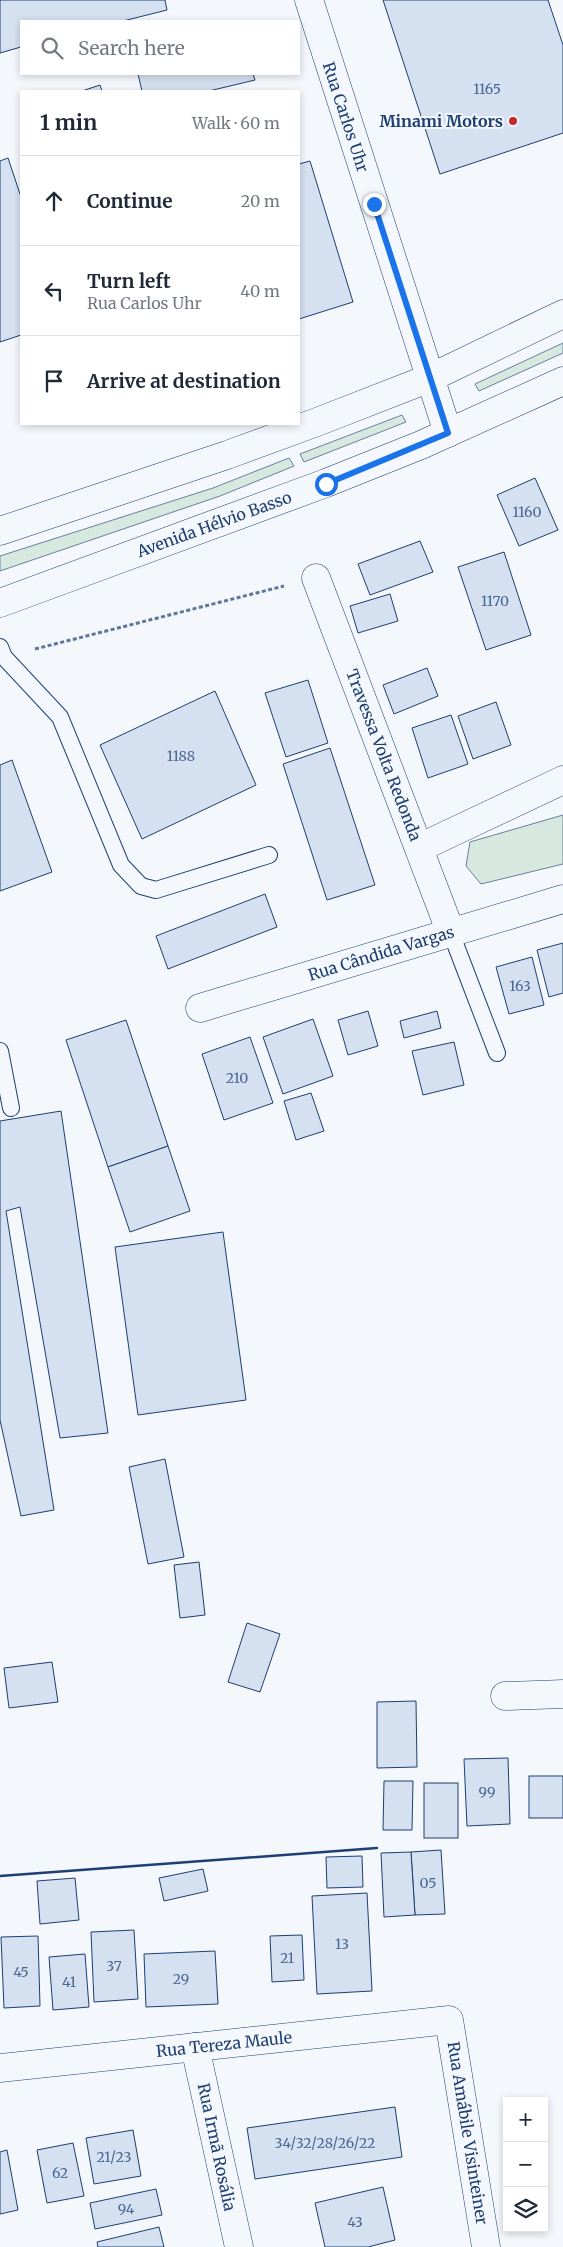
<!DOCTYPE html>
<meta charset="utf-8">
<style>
:root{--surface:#fff;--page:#f6f6f7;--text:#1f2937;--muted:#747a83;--line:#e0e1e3}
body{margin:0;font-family:Merriweather,serif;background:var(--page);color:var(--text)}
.controls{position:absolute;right:15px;bottom:15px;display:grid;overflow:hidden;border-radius:0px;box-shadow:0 2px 8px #0003}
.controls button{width:45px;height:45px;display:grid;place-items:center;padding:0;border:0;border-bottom:1px solid var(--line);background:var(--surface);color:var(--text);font:25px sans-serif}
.stop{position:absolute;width:15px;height:15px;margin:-11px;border:4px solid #1a73e8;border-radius:50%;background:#fff}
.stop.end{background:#1a73e8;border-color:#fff;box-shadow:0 1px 5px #0008}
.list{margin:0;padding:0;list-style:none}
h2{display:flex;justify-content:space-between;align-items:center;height:65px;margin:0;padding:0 20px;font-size:21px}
h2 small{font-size:16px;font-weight:400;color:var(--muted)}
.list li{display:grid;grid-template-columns:32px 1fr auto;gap:15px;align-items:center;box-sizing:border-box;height:90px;padding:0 20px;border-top:1px solid var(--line)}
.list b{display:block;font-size:19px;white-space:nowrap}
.list p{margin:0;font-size:16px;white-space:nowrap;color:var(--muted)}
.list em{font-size:16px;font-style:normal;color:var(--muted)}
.icon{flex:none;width:28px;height:28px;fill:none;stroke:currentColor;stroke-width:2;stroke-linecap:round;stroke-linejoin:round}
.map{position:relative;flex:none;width:563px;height:2247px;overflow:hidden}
.search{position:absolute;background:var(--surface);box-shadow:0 2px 8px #0003;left:20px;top:20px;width:280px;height:55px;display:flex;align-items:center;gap:12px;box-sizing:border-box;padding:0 18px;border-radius:0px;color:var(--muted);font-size:19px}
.panel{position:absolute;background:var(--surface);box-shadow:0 2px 8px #0003;left:20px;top:90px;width:280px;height:335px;border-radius:0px}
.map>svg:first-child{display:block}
.green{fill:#d7e8df;stroke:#687fa3}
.building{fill:#d5e0f0;stroke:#1d3f73}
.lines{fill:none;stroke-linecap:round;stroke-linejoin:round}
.lane-casing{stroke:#1d3f73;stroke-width:18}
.street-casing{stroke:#1d3f73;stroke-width:29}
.secondary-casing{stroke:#1d3f73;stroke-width:29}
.primary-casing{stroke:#1d3f73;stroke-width:29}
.path{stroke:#5e769c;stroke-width:3;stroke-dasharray:4 2.5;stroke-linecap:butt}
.lane{stroke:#f4f7fb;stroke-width:16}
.street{stroke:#f4f7fb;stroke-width:28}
.secondary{stroke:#f4f7fb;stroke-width:28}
.primary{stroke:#f4f7fb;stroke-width:28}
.wall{stroke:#1d3f73;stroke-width:2.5}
.route{stroke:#1a73e8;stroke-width:6}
.poi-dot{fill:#c62828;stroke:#f4f7fb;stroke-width:2}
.labels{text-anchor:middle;stroke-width:4;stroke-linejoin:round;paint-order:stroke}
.number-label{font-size:14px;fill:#4b6792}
.street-label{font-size:16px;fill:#1d3f73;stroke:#f4f7fb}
.poi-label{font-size:16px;font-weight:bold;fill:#1d3f73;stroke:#f4f7fb;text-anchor:end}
</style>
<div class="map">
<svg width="563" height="2247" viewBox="0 0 563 2247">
<rect width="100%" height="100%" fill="#f4f7fb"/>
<g class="green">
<path d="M563,343V353L479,391L475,384Z"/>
<path d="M402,415L406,422L304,462L300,454Z"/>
<path d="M289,458L294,466L220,496L0,571V556L213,488Z"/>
<path d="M563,815V864L481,884L466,866L470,842Z"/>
</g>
<g class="building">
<path d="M0,0H165L167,10L123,21H21V47L0,53Z"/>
<path d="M383,0H548L563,45V133L440,174Z"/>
<path d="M138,74H253L255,80L209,91H142Z"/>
<path d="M100,85L102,91H82Z"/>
<path d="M8,158L21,197V335L0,342V161Z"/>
<path d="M310,161L353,302L299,319V164Z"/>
<path d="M535,478L558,530L519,546L497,495Z"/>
<path d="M420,541L433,572L370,595L358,564Z"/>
<path d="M504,552L531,635L486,650L458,567Z"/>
<path d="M390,594L398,621L358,633L350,606Z"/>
<path d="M427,668L438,696L394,714L383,685Z"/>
<path d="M308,680L328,743L286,757L265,693Z"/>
<path d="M215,691L256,785L142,839L100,745Z"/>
<path d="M496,702L511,745L473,759L458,716Z"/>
<path d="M451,715L468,764L428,778L412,728Z"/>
<path d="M330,748L375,885L327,900L283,764Z"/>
<path d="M12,760L52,872L0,891V765Z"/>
<path d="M265,894L277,927L168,969L156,936Z"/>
<path d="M563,943V993L549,997L537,950Z"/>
<path d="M532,957L544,1005L509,1014L496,967Z"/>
<path d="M368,1011L378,1046L348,1055L338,1020Z"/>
<path d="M437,1011L441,1028L404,1038L400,1021Z"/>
<path d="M313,1019L333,1076L283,1094L263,1037Z"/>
<path d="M126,1020L168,1146L108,1167L66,1040Z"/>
<path d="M250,1037L273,1103L224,1120L202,1054Z"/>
<path d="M454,1042L464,1085L423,1095L412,1051Z"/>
<path d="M311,1093L324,1131L296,1140L284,1101Z"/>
<path d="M61,1111L108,1433L60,1438L20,1207L6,1211L54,1510L21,1516L0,1420V1121Z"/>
<path d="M168,1146L190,1211L130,1232L108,1167Z"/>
<path d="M223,1232L246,1400L138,1415L115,1247Z"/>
<path d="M165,1459L184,1557L148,1564L129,1467Z"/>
<path d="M199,1562L205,1615L180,1618L174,1565Z"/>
<path d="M247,1623L280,1634L260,1692L228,1682Z"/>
<path d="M52,1662L58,1702L9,1708L4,1668Z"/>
<path d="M416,1701L417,1767L377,1768V1702Z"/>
<path d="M508,1758L510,1824L467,1826L464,1759Z"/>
<rect x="529" y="1776" width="34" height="42"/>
<path d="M384,1781H413L412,1830H383Z"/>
<rect x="424" y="1783" width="34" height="55"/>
<path d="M441,1850L445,1914L415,1915L411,1852Z"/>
<path d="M411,1852L415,1915L384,1917L381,1853Z"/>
<path d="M362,1856L363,1887L327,1888L326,1857Z"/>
<path d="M203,1869L208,1891L164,1901L159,1878Z"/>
<path d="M75,1878L79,1920L40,1924L37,1881Z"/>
<path d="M367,1893L372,1991L317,1994L312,1896Z"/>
<path d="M134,1930L138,1999L94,2002L91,1932Z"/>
<path d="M302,1935L304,1980L272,1982L270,1936Z"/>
<path d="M38,1936L40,2006L4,2008L1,1937Z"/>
<path d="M215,1951L218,2004L146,2007L144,1954Z"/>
<path d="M85,1954L89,2007L53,2010L49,1957Z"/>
<path d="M395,2107L402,2157L255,2179L247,2128Z"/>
<path d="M133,2130L141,2176L94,2184L86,2138Z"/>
<path d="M73,2143L84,2196L47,2203L37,2150Z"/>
<path d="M7,2150L18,2210L0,2214V2152Z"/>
<path d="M383,2187L395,2240L368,2247H325L315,2203Z"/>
<path d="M156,2189L162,2215L95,2229L90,2203Z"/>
<path d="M159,2227L164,2247H98L97,2242Z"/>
</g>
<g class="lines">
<g class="lane-casing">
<g id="lane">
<path d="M0,647L4,657L60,717L121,865L141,886L156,890L269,855"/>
<path d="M451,933L497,1053"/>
<path d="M0,1051L11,1108"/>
</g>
</g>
<g class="street-casing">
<g id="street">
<path d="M316,578L451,933"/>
<path d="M419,848L563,780"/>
<path d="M200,1008L563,899"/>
<path d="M505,1696L563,1694"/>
<path d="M195,2047L239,2247"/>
<path d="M0,2068L449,2020L486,2247"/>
</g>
</g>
<g class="secondary-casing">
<path id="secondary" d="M309,0L448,433"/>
</g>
<g class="primary-casing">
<g id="primary">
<path d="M0,531L227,455L317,422L430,378L563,314"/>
<path d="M0,603L326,483L421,445L563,381"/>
</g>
</g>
<path class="path" d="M35,649L284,586"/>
<use href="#lane" class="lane"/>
<use href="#street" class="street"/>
<use href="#secondary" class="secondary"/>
<use href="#primary" class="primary"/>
<path class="wall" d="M0,1876L377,1848"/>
</g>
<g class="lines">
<path class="route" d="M326,484L448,433L374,204"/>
</g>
<circle class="poi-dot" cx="513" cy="121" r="5"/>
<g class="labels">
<g class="number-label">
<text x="487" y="94">1165</text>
<text x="527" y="517">1160</text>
<text x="495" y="606">1170</text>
<text x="181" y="761">1188</text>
<text x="520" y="991">163</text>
<text x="237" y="1083">210</text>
<text x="487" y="1797">99</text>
<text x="428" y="1888">05</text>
<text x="342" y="1949">13</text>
<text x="287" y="1963">21</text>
<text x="114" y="1971">37</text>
<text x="21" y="1977">45</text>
<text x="181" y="1984">29</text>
<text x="69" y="1987">41</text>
<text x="325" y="2148">34/32/28/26/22</text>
<text x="114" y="2162">21/23</text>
<text x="60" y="2178">62</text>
<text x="126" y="2214">94</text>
<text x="355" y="2227">43</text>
</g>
<g class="street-label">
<text transform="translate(346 117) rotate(72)" y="6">Rua Carlos Uhr</text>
<text transform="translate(214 524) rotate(-20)" y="6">Avenida Hélvio Basso</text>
<text transform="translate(384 755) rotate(69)" y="6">Travessa Volta Redonda</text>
<text transform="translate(381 953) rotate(-17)" y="6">Rua Cândida Vargas</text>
<text transform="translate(224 2044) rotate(-6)" y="6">Rua Tereza Maule</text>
<text transform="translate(468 2133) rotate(81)" y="6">Rua Amábile Visinteiner</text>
<text transform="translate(217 2147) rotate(78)" y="6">Rua Irmã Rosália</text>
</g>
<g class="poi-label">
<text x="503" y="127">Minami Motors</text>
</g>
</g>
</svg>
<div class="controls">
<button>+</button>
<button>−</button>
<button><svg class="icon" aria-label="layers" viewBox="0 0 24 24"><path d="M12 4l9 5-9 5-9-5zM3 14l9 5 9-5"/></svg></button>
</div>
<div class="stop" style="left:326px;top:484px"></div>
<div class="stop end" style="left:374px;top:204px"></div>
<div class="search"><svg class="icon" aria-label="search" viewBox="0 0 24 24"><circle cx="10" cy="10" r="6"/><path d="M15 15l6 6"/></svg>Search here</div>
<section class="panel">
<h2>1 min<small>Walk · 60 m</small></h2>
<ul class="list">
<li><svg class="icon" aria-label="ahead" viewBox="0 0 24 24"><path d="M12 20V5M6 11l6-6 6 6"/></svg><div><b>Continue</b></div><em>20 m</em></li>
<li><svg class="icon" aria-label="left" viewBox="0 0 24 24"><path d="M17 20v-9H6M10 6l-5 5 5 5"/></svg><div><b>Turn left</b><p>Rua Carlos Uhr</p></div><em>40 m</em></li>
<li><svg class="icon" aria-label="arrive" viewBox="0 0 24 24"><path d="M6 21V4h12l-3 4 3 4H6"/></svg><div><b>Arrive at destination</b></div></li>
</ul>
</section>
</div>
